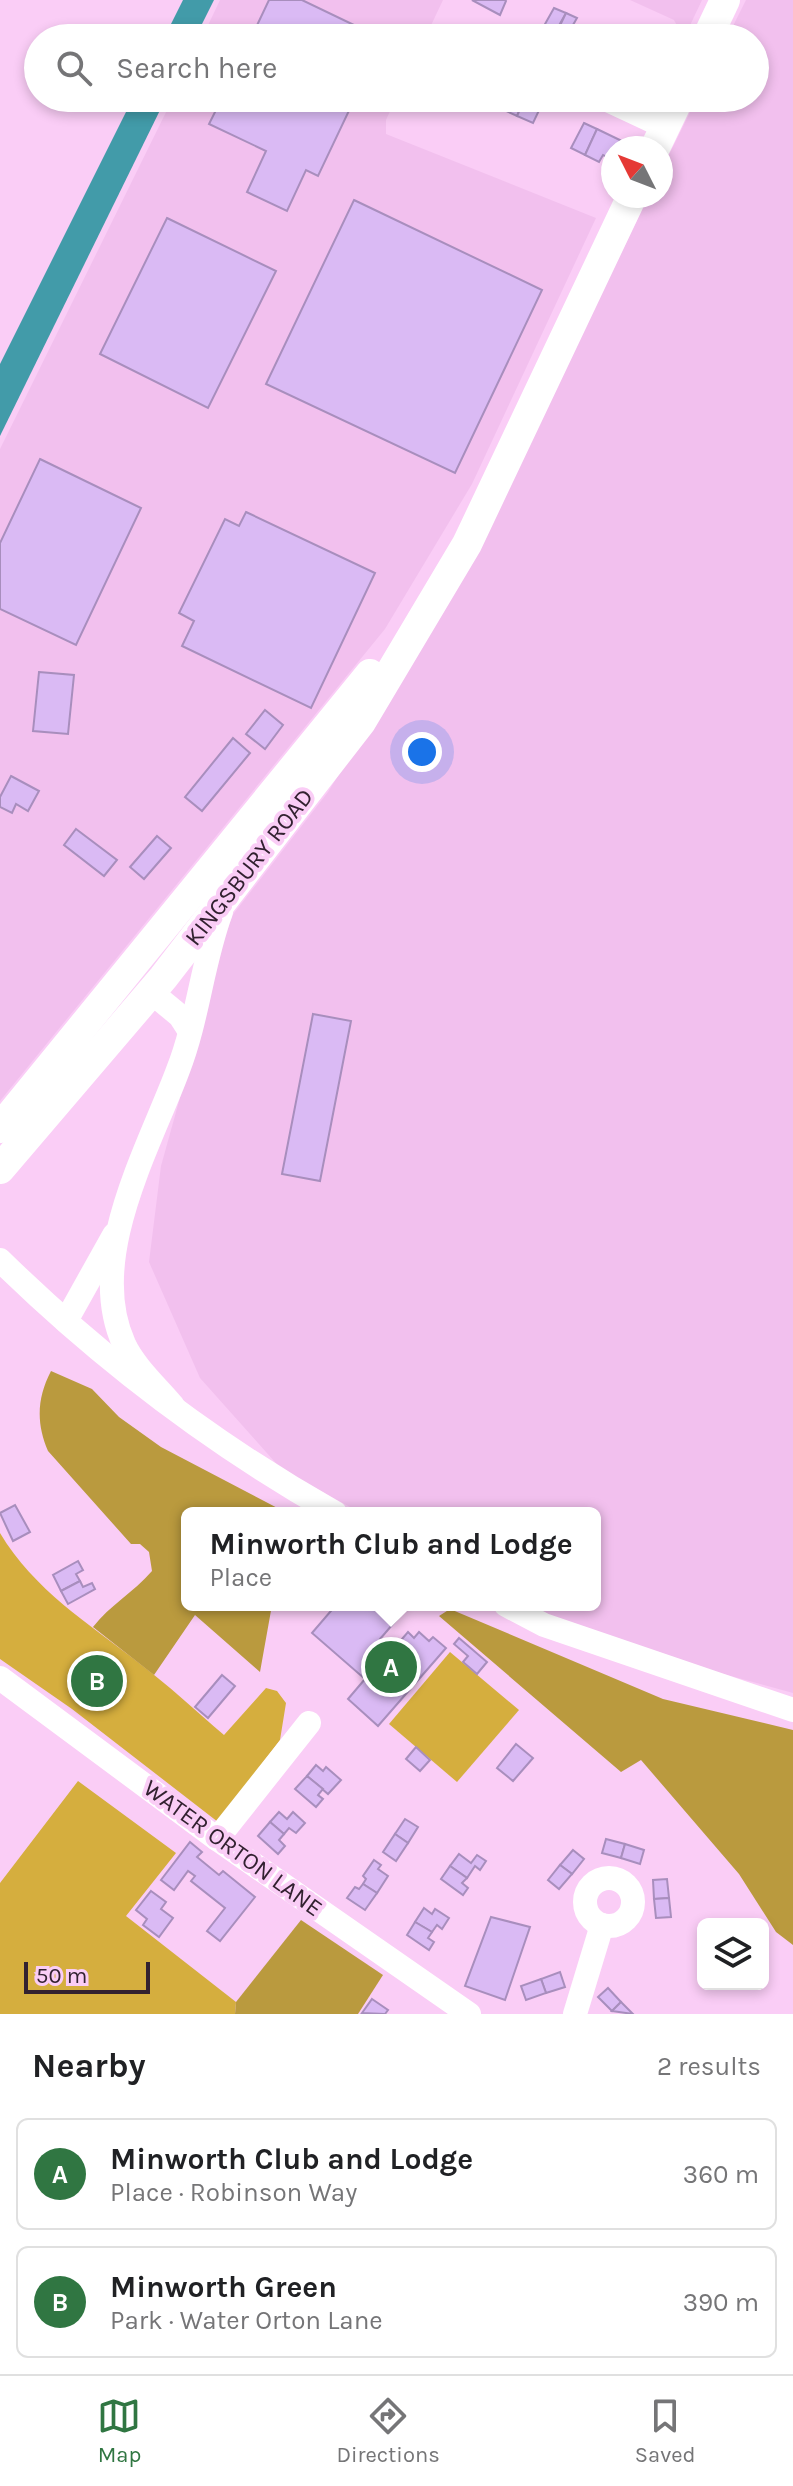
<!DOCTYPE html>
<meta charset="utf-8">
<style>
:root{--surface:#fff;--page:#f6f6f6;--text:#202124;--muted:#757577;--line:#e0e0e0;--accent:#307642}
body{margin:0;font-family:Karla,sans-serif;background:var(--page);color:var(--text)}
.controls{position:absolute;right:24px;bottom:24px;display:grid;overflow:hidden;border-radius:12px;box-shadow:0 4px 12px #0003}
.controls button{width:72px;height:72px;display:grid;place-items:center;padding:0;border:0;border-bottom:2px solid var(--line);background:var(--surface);color:var(--text);font:40px sans-serif}
.compass{position:absolute;left:601px;top:136px;width:72px;height:72px;border-radius:50%;background:var(--surface);box-shadow:0 4px 12px #0003;rotate:312deg}
.scale{position:absolute;left:24px;bottom:20px;width:126px;box-sizing:border-box;padding-left:8px;border:4px solid #322130;border-top:0;font-size:22px;line-height:28px;white-space:nowrap;color:#322130;-webkit-text-stroke:6px #facdf6;paint-order:stroke}
.you{position:absolute;left:422px;top:752px;width:28px;height:28px;margin:-20px;border:6px solid #fff;border-radius:50%;background:#1a73e8;box-shadow:0 0 0 12px #1a73e833}
.badge{display:grid;place-items:center;width:52px;height:52px;border-radius:50%;background:var(--accent);color:#fff;font-size:26px;font-weight:700}
.pin{position:absolute;translate:-50% -50%;border:4px solid #fff;box-shadow:0 2px 8px #0006}
.popup{position:absolute;left:181px;top:1507px;width:420px;height:104px;box-sizing:border-box;display:grid;place-content:center;border-radius:12px;background:var(--surface);filter:drop-shadow(0 2px 6px #0005);font-size:26px;white-space:nowrap;color:var(--muted)}
.popup b{font-size:30px;color:var(--text)}
.popup::after{content:'';position:absolute;left:50%;top:100%;margin-left:-16px;border:16px solid transparent;border-top-color:var(--surface)}
.list{margin:0;padding:0;list-style:none}
h2{display:flex;justify-content:space-between;align-items:center;height:104px;margin:0;padding:0 32px;font-size:34px}
h2 small{font-size:26px;font-weight:400;color:var(--muted)}
.list li{display:grid;grid-template-columns:52px 1fr auto;gap:24px;align-items:center;box-sizing:border-box;height:112px;margin:0 16px 16px;padding:0 16px;border:2px solid var(--line);border-radius:12px}
.list b{display:block;font-size:30px;white-space:nowrap}
.list p{margin:0;font-size:26px;white-space:nowrap;color:var(--muted)}
.list em{font-size:26px;font-style:normal;color:var(--muted)}
.icon{flex:none;width:44px;height:44px;fill:none;stroke:currentColor;stroke-width:2;stroke-linecap:round;stroke-linejoin:round}
.map{position:relative;flex:none;width:793px;height:2014px;overflow:hidden}
.search{position:absolute;background:var(--surface);box-shadow:0 4px 12px #0003;left:24px;right:24px;top:24px;height:88px;display:flex;align-items:center;gap:20px;box-sizing:border-box;padding:0 28px;border-radius:44px;color:var(--muted);font-size:30px}
.sheet{height:360px;background:var(--surface)}
nav{display:flex;justify-content:space-around;align-items:center;box-sizing:border-box;height:112px;border-top:2px solid var(--line);background:var(--surface);font-size:22px;color:var(--muted)}
nav a{display:grid;justify-items:center;gap:4px}
nav .on{color:var(--accent)}
.map>svg:first-child{display:block}
.built{fill:#f2c0ee}
.green{fill:#d5ae3e}
.forest{fill:#ba9a3e}
.water{fill:#429ba9}
.building{fill:#dabaf4;stroke:#a88ebd;stroke-width:2}
.lines{fill:none;stroke-linecap:round;stroke-linejoin:round}
.minor{stroke:#fff;stroke-width:24}
.major{stroke:#fff;stroke-width:30}
.labels{text-anchor:middle;stroke-width:8;stroke-linejoin:round;paint-order:stroke}
.street-label{font-size:24px;fill:#322130;stroke:#facdf6}
</style>
<div class="map">
<svg width="793" height="2014" viewBox="0 0 793 2014">
<rect width="100%" height="100%" fill="#facdf6"/>
<g class="built">
<path d="M220,0H443L425,38H202Z"/>
<path d="M630,0H702L684,38L674,20Z"/>
<path d="M746,0H793V1693L690,1665L550,1615L531,1605H595V1513H361L282,1470L200,1378L149,1262L161,1166L191,1058L214,939L328,792L476,551L649,196H661V171L697,98H755V38H727Z"/>
<path d="M173,98H396L386,120V134L596,218L472,484L385,629L0,1101V449Z"/>
</g>
<g class="green">
<path d="M0,1533C34,1590 88,1623 139,1663C168,1685 196,1711 224,1735L266,1688L277,1691L286,1703L280,1740L218,1822L72,1709L0,1659Z"/>
<path d="M450,1652L519,1710L457,1782L389,1724Z"/>
<path d="M78,1781L176,1853L126,1916L236,2002L235,2014H0V1883Z"/>
</g>
<g class="forest">
<path d="M51,1371L92,1389L119,1417L161,1447L287,1513H187V1605H272L260,1672L195,1615L154,1675L93,1627C110,1605 133,1593 152,1571L149,1552L140,1544H131L48,1451C36,1423 37,1398 51,1371Z"/>
<path d="M450,1609L663,1699L793,1730V1945L776,1932L739,1874L641,1760L621,1772L439,1616Z"/>
<path d="M301,1920L383,1975L358,2014H235L236,2002Z"/>
</g>
<g class="water">
<path d="M183,0H214L195,38H164Z"/>
<path d="M133,98H166L0,436V364Z"/>
</g>
<g class="building">
<path d="M269,0H302L381,38H251Z"/>
<path d="M472,0H505L506,1L500,15Z"/>
<path d="M554,8L566,13L552,38L540,33Z"/>
<path d="M566,13L577,18L573,25L578,28L574,38H554Z"/>
<path d="M222,98H355L318,176L306,170L287,211L247,192L266,151L209,124Z"/>
<path d="M510,98H525L517,116L504,110Z"/>
<path d="M525,98L542,104L533,123L517,116Z"/>
<path d="M584,123L597,129L585,155L571,148Z"/>
<path d="M597,129L626,143L623,148H613V160L603,155L599,162L585,155Z"/>
<path d="M354,200L542,290L455,473L266,384Z"/>
<path d="M167,218L276,271L208,408L100,354Z"/>
<path d="M40,459L141,508L76,645L0,609V543Z"/>
<path d="M246,512L375,573L311,708L182,646L194,621L179,613L225,519L239,526Z"/>
<path d="M39,672L74,675L68,734L33,731Z"/>
<path d="M265,710L283,725L265,749L246,734Z"/>
<path d="M233,738L250,753L202,811L185,797Z"/>
<path d="M11,776L39,791L28,811L16,804L12,813L0,807V797Z"/>
<path d="M76,829L117,860L104,876L64,845Z"/>
<path d="M157,836L171,848L144,879L130,867Z"/>
<path d="M313,1014L351,1021L320,1181L282,1174Z"/>
<path d="M15,1505L30,1532L13,1541L0,1513Z"/>
<path d="M78,1561L83,1570L76,1574L80,1581L61,1591L53,1575Z"/>
<path d="M80,1581L83,1587L92,1583L95,1589L68,1604L61,1591Z"/>
<path d="M336,1605H385L399,1617L380,1639L399,1656L403,1652L396,1646L408,1632L414,1638L419,1632L429,1641L433,1637L446,1648L378,1726L348,1699L365,1679L312,1633Z"/>
<path d="M459,1638L487,1662L477,1674L463,1662L468,1656L454,1644Z"/>
<path d="M222,1675L235,1686L208,1718L195,1707Z"/>
<path d="M516,1744L533,1758L513,1781L497,1768Z"/>
<path d="M416,1747L430,1760L420,1771L406,1759Z"/>
<path d="M316,1765L323,1771L326,1767L341,1780L328,1794L307,1776Z"/>
<path d="M307,1776L323,1789L318,1795L323,1799L316,1807L295,1789Z"/>
<path d="M279,1812L287,1819L293,1812L305,1823L296,1833L289,1828L284,1834L270,1822Z"/>
<path d="M405,1819L418,1827L408,1843L395,1834Z"/>
<path d="M270,1822L284,1834L279,1840L285,1846L278,1854L258,1836Z"/>
<path d="M395,1834L408,1843L396,1861L383,1852Z"/>
<path d="M606,1839L625,1844L621,1858L602,1853Z"/>
<path d="M190,1842L202,1852L197,1857L219,1875L223,1871L255,1897L220,1941L207,1931L225,1908L191,1881L195,1876L188,1871L174,1890L161,1880Z"/>
<path d="M625,1844L644,1850L640,1864L621,1858Z"/>
<path d="M573,1850L584,1859L572,1874L560,1865Z"/>
<path d="M459,1854L471,1863L477,1855L486,1861L480,1870L475,1866L467,1878L450,1866Z"/>
<path d="M374,1860L381,1865L378,1869L388,1876L377,1893L363,1884L366,1879L363,1876Z"/>
<path d="M560,1865L572,1874L559,1889L548,1880Z"/>
<path d="M450,1866L467,1878L462,1883L468,1888L463,1895L441,1879Z"/>
<path d="M667,1879L669,1898L654,1899L653,1880Z"/>
<path d="M363,1884L377,1893L365,1910L347,1898L355,1887L359,1889Z"/>
<path d="M151,1891L166,1902L161,1909L173,1918L159,1937L143,1925L147,1919L136,1910Z"/>
<path d="M669,1898L671,1917L656,1918L654,1899Z"/>
<path d="M424,1908L432,1914L435,1909L449,1918L442,1929L437,1925L432,1932L415,1922Z"/>
<path d="M491,1917L530,1927L505,2000L465,1986Z"/>
<path d="M415,1922L432,1932L428,1938L434,1942L429,1950L407,1935Z"/>
<path d="M560,1972L565,1987L546,1993L541,1979Z"/>
<path d="M541,1979L546,1993L526,2000L521,1986Z"/>
<path d="M608,1988L621,2002L612,2011L598,1997Z"/>
<path d="M372,1999L388,2010L385,2014L362,2013Z"/>
<path d="M621,2002L633,2014L612,2011Z"/>
</g>
<g class="lines">
<g class="minor">
<path d="M603,98L665,127"/>
<path d="M151,992L180,1016L189,1030"/>
<path d="M0,1260C100,1358 213,1444 335,1513"/>
<path d="M66,1321L114,1235"/>
<path d="M173,1406C157,1387 134,1366 124,1344C85,1259 149,1148 178,1070C198,1019 202,963 221,912"/>
<path d="M506,1605L544,1625L793,1710"/>
<path d="M0,1678L217,1839L469,2014"/>
<path d="M217,1839L309,1723"/>
<circle cx="609" cy="1902" r="24"/>
<path d="M575,2014L602,1925"/>
</g>
<g class="major">
<path d="M707,38L725,0"/>
<path d="M655,148L679,98"/>
<path d="M0,1128L370,674"/>
<path d="M0,1169L163,978L361,722L467,544L632,196"/>
</g>
</g>
<g class="labels">
<g class="street-label">
<text transform="translate(249 867) rotate(-52)" y="8">KINGSBURY ROAD</text>
<text transform="translate(233 1848) rotate(36)" y="8">WATER ORTON LANE</text>
</g>
</g>
</svg>
<div class="controls">
<button><svg class="icon" aria-label="layers" viewBox="0 0 24 24"><path d="M12 4l9 5-9 5-9-5zM3 14l9 5 9-5"/></svg></button>
</div>
<svg class="compass" viewBox="-18 -18 36 36"><path d="M0-13l5 13h-10z" fill="#e53935"/><path d="M0 13l5-13h-10z" fill="#757577"/></svg>
<div class="scale">50 m</div>
<div class="you"></div>
<div class="pin badge" style="left:391px;top:1667px">A</div>
<div class="popup"><b>Minworth Club and Lodge</b>Place</div>
<div class="pin badge" style="left:97px;top:1681px">B</div>
<div class="search"><svg class="icon" aria-label="search" viewBox="0 0 24 24"><circle cx="10" cy="10" r="6"/><path d="M15 15l6 6"/></svg>Search here</div>
</div>
<section class="sheet">
<h2>Nearby<small>2 results</small></h2>
<ul class="list">
<li><span class="badge">A</span><div><b>Minworth Club and Lodge</b><p>Place · Robinson Way</p></div><em>360 m</em></li>
<li><span class="badge">B</span><div><b>Minworth Green</b><p>Park · Water Orton Lane</p></div><em>390 m</em></li>
</ul>
</section>
<nav>
<a class="on"><svg class="icon" aria-label="map" viewBox="0 0 24 24"><path d="M3 6l6-2 6 2 6-2v14l-6 2-6-2-6 2zM9 4v14M15 6v14"/></svg>Map</a>
<a><svg class="icon" aria-label="directions" viewBox="0 0 24 24"><path d="M12 3l9 9-9 9-9-9zM9 14v-3h6M13 9l2 2-2 2"/></svg>Directions</a>
<a><svg class="icon" aria-label="saved" viewBox="0 0 24 24"><path d="M7 4h10v16l-5-4-5 4z"/></svg>Saved</a>
</nav>
